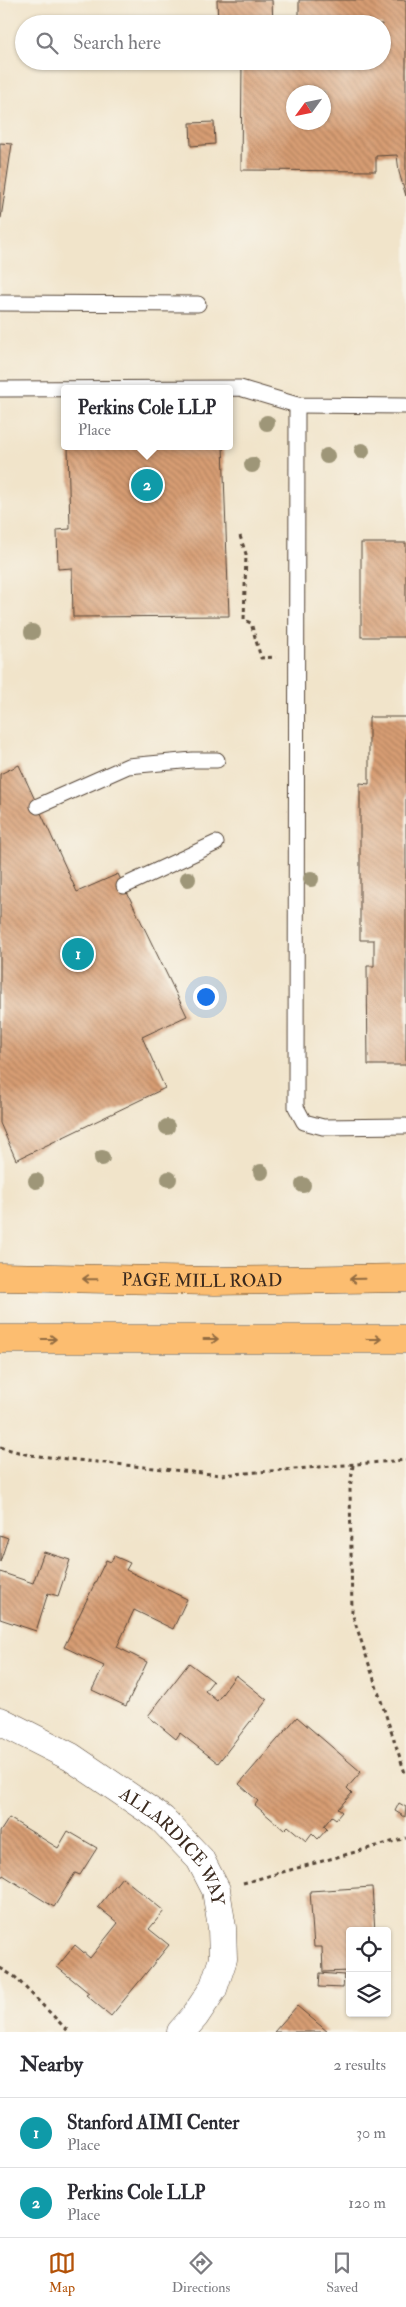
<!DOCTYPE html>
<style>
:root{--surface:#fff;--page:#f2f2f3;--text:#2b2b33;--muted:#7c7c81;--line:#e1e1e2;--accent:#b45309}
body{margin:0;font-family:"IM FELL Double Pica",serif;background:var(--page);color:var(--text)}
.controls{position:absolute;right:15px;bottom:15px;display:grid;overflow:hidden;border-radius:5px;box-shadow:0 1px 4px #0004}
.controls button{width:45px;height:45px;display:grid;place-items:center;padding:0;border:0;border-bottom:1px solid var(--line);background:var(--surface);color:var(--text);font:25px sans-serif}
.compass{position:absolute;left:286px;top:85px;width:45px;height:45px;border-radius:50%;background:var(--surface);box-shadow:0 1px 4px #0004;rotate:237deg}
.you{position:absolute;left:205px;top:996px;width:18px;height:18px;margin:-12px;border:4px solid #fff;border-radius:50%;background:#1a73e8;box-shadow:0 0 0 8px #1a73e833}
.badge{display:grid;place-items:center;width:32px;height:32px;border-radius:50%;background:var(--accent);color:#fff;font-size:16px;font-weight:700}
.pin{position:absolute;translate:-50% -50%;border:2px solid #fff;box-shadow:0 1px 5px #0006}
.popup{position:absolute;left:61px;top:385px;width:172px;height:65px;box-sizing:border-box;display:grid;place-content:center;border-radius:5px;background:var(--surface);filter:drop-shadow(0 1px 4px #0005);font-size:16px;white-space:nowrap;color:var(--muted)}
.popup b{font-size:19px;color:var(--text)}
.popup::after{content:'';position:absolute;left:50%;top:100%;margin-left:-10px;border:10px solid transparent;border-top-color:var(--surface)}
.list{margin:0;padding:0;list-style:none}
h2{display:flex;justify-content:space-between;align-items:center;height:65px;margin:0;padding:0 20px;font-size:21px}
h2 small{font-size:16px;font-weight:400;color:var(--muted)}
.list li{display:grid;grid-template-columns:32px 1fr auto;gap:15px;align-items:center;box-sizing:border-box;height:70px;padding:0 20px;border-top:1px solid var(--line)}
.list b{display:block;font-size:19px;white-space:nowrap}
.list p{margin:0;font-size:16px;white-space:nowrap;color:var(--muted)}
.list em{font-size:16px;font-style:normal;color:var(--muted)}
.icon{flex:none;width:28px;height:28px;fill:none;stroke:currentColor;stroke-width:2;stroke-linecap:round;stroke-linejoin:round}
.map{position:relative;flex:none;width:406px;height:2032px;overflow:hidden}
.search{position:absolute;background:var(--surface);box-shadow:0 1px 4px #0004;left:15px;right:15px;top:15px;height:55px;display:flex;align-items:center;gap:12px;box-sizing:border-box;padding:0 18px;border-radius:28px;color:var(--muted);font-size:19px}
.sheet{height:205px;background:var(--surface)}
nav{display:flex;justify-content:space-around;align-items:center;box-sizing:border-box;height:70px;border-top:1px solid var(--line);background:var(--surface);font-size:14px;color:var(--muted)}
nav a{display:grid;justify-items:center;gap:2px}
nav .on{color:var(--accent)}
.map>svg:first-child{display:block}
.building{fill:url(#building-back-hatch);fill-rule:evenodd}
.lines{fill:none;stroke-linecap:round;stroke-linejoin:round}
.service-casing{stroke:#564638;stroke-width:17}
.minor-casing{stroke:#564638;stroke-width:29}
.primary-casing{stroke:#564638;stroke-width:29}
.path{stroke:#564638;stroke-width:3;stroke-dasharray:4 4;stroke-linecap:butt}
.service{stroke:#fff;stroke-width:15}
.minor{stroke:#fff;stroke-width:28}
.primary{stroke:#fcbd6f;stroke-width:28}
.tree{fill:#9e9678}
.oneway{stroke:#926c42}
.labels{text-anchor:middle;stroke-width:4.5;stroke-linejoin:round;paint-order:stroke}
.street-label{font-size:18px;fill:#3b2a1e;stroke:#f7f3e8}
</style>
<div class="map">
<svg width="406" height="2032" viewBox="0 0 406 2032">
<defs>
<pattern id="building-back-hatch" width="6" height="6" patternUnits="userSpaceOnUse" patternTransform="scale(1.25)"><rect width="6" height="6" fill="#d79d73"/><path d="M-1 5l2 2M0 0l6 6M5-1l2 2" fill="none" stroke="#b0805e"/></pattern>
</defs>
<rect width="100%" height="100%" fill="#f7f3e8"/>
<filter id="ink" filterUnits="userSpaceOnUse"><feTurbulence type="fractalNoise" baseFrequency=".02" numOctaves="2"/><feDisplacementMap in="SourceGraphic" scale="10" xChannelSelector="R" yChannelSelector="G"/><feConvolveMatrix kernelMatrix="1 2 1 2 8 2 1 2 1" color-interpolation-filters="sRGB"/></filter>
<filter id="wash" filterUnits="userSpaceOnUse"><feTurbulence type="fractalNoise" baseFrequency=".0096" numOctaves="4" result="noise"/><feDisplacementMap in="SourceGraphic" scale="20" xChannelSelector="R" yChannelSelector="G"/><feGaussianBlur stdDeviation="1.12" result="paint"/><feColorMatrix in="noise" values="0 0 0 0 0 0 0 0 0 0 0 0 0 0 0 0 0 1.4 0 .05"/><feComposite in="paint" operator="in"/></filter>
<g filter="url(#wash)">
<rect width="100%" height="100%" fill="#f1e4ca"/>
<g id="blocks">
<g class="building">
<path d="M217,0H272L273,24H218Z"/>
<path d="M299,0H406V196L399,172L397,155L376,156V171L241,170L242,61H382V24H299ZM294,92H324V122H294Z"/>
<path d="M214,122L215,144L191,146L190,123Z"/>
<path d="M0,143L12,144L1,218H0Z"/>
<path d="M68,446H223L229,616L73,617L72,568L58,569L57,530L70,529Z"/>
<rect x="361" y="543" width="45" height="94"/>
<path d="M369,717H406V1065H368L367,966H374V940H360V783L369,784Z"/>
<path d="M19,765L77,892L118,874L187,1016L142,1037L165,1088L16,1160L0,1123V774Z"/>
<path d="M0,1535L8,1538L0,1562Z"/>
<path d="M44,1552L70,1560L58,1596L48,1593L36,1631L0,1619V1572L33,1583Z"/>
<path d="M114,1556L130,1563L126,1570L187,1599L173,1629L134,1610L117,1647L147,1662L126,1706L92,1690L104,1666L64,1647L106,1560L111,1562Z"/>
<path d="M189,1663L213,1681L205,1691L217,1701L236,1675L267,1700L218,1763L180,1733L176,1739L148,1716Z"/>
<path d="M297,1717L361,1772L347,1788L352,1793L338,1809L342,1812L336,1819L332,1816L324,1826L327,1829L318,1839L312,1833L306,1841L288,1826L284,1830L255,1805L258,1801L239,1784Z"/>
<path d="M399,1803L406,1807L405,1817L395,1811Z"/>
<path d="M9,1818L58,1848L68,1831L97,1848L80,1875L75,1873L54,1907L3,1875L0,1880V1832Z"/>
<path d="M122,1877L164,1911L149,1929L169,1945L111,2016L86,1995L89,1993L57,1967L75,1945L90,1958L118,1923L98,1907Z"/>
<path d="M372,1887L375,1931H350V1971L323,1972L322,1947H314L310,1891Z"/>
<path d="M320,1973L344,1975L343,1988L319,1987Z"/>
<path d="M297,2006L328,2032H274Z"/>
</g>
</g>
</g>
<g filter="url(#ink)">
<use href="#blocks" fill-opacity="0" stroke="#564638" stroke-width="1"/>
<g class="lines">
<g class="service-casing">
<g id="service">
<path d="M0,303L198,304"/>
<path d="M0,389L240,388L297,405L406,406"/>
<path d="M297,405L296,1107L304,1122L323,1127L406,1126"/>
<path d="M38,806L128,766L193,760H217"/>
<path d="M124,886L216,843"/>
</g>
</g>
<g class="minor-casing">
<g id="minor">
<path id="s1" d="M0,1721L71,1757L162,1819L200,1859L216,1890L222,1928L223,1959L213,1989L195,2016L181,2032"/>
</g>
</g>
<g class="primary-casing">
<g id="primary">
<path id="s2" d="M0,1277L215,1281L406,1278"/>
<path d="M0,1339H406"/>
</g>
</g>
<g class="path">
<path d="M240,536L246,554L244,620L251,623L261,658L276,657"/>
<path d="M0,1447L29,1455L221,1475L406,1460"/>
<path d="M353,1465L350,1489L352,1613L406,1776"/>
<path d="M243,1883L406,1838"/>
<path d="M0,1968L15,1977L69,2032"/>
</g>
<use href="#service" class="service"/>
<use href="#minor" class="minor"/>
<use href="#primary" class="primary"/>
</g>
<g class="tree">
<circle cx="267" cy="423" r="8"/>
<circle cx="362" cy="451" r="8"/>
<circle cx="327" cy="456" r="8"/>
<circle cx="252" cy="465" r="8"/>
<circle cx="32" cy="632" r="8"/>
<circle cx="188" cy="879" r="8"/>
<circle cx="311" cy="879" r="8"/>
<circle cx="167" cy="1127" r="8"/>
<circle cx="102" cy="1158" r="8"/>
<circle cx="261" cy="1172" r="8"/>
<circle cx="169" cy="1179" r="8"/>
<circle cx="36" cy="1181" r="8"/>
<circle cx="303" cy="1185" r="8"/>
</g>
<defs><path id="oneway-shaft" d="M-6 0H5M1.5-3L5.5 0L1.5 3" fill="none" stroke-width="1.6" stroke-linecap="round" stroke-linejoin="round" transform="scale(1.25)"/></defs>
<g class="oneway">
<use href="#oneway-shaft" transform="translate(90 1279) rotate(-179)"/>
<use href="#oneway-shaft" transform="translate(357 1279) rotate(179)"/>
<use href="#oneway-shaft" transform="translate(49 1339)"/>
<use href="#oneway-shaft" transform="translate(211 1339)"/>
<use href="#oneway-shaft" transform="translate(374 1339)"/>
</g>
</g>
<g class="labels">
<g class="street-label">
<text dy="6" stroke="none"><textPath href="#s2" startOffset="202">PAGE MILL ROAD</textPath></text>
<text dy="6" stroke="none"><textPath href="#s1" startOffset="218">ALLARDICE WAY</textPath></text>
</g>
</g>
</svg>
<div class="controls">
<button><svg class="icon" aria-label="locate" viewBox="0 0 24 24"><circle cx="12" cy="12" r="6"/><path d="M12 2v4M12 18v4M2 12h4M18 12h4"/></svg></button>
<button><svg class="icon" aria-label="layers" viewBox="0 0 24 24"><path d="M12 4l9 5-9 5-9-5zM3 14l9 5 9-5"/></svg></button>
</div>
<svg class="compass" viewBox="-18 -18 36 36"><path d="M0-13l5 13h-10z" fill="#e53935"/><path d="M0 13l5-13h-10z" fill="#7c7c81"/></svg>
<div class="you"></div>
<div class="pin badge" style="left:78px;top:954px;background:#0f9aa8">1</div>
<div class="pin badge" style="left:147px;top:485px;background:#0f9aa8">2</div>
<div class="popup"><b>Perkins Cole LLP</b>Place</div>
<div class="search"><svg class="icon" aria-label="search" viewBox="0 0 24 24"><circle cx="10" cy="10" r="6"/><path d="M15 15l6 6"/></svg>Search here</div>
</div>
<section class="sheet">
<h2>Nearby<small>2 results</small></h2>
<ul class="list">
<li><span class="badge" style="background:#0f9aa8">1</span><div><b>Stanford AIMI Center</b><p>Place</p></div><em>30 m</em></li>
<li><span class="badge" style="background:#0f9aa8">2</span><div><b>Perkins Cole LLP</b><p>Place</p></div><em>120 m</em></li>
</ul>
</section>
<nav>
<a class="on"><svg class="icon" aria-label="map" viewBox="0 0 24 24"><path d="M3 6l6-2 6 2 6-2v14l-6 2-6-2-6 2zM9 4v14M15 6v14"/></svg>Map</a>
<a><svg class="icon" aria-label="directions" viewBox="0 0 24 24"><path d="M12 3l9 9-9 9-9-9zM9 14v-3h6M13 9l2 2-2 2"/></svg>Directions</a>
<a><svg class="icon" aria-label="saved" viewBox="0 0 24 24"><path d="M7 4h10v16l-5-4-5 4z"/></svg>Saved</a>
</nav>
